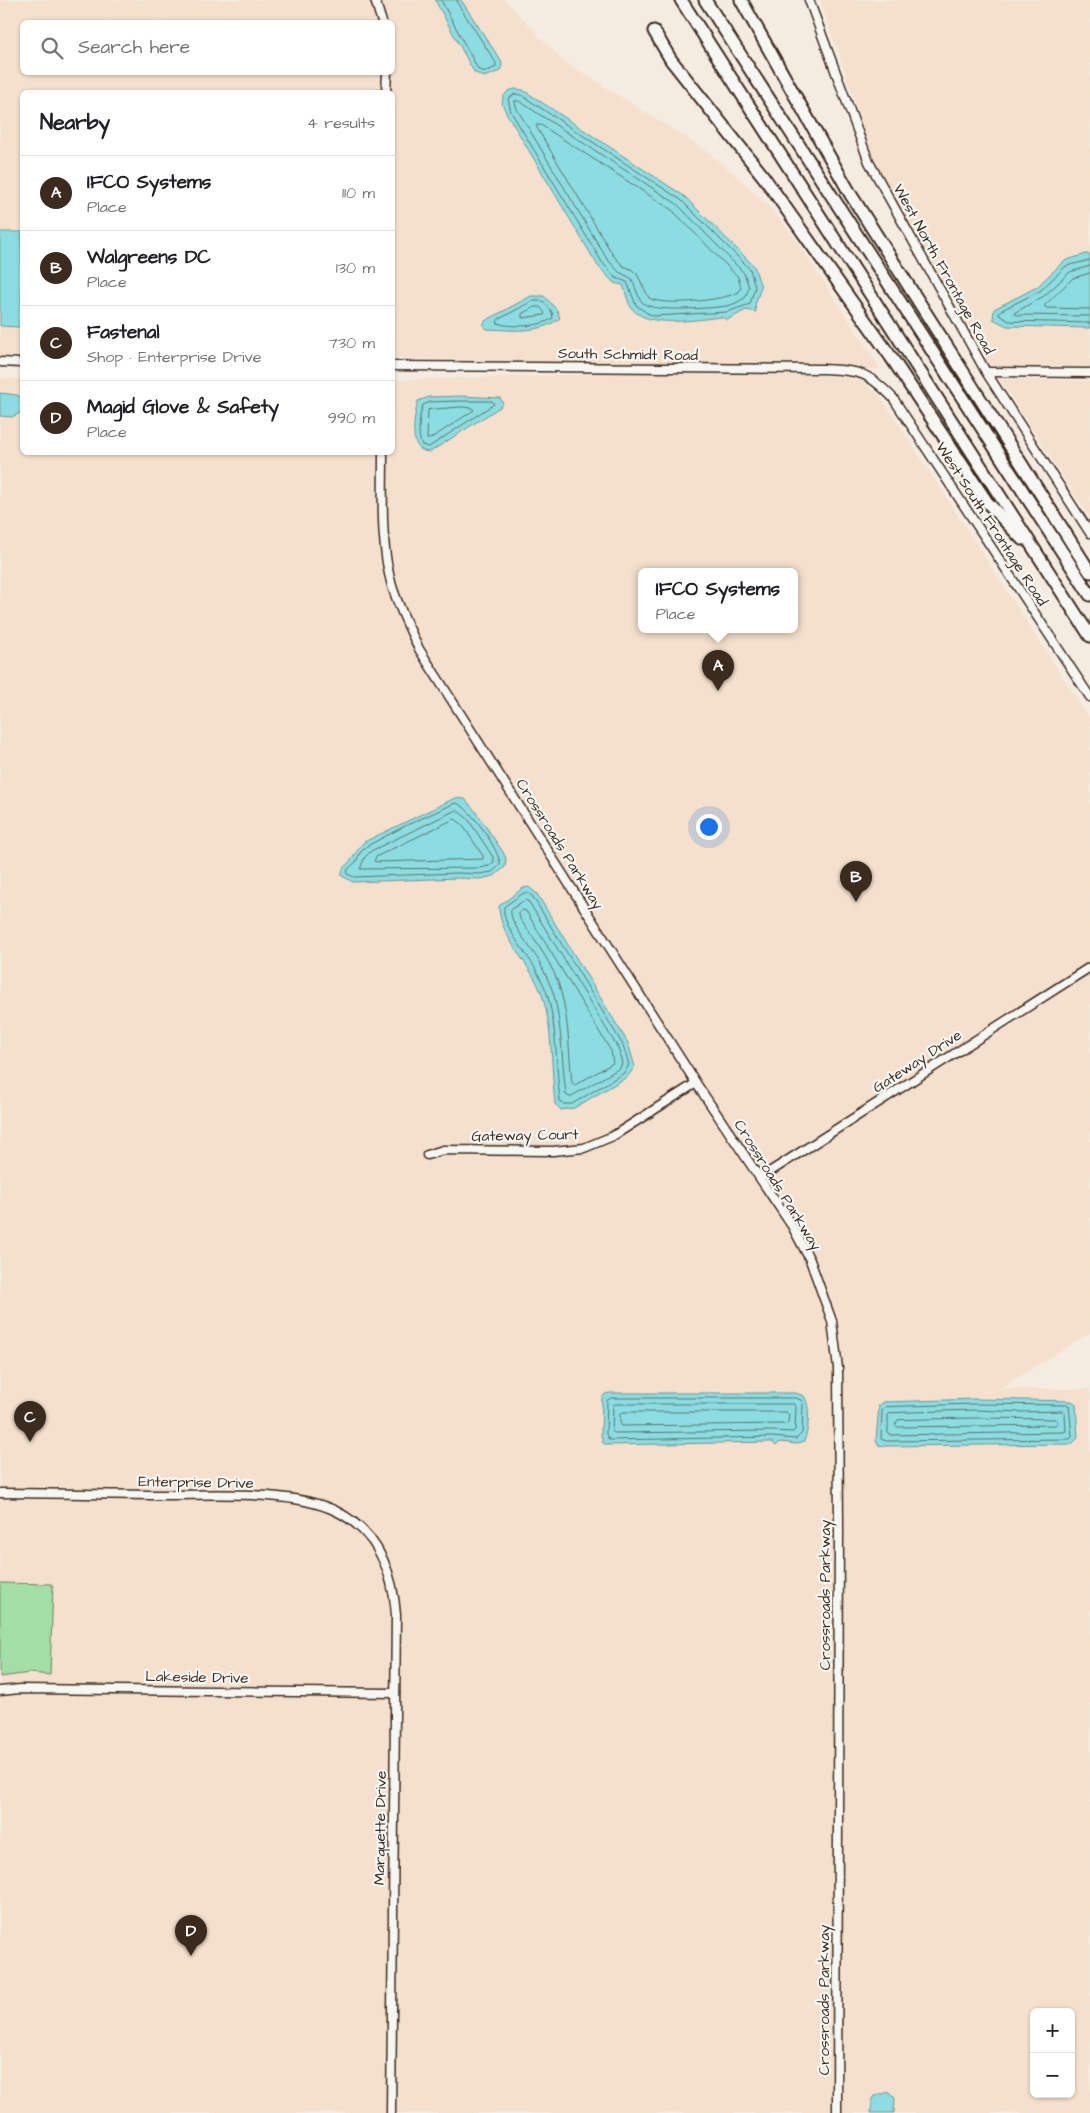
<!DOCTYPE html>
<meta charset="utf-8">
<style>
:root{--surface:#fff;--page:#f6f6f6;--text:#202124;--muted:#757577;--line:#e0e0e0;--accent:#3b2a1e}
body{margin:0;font-family:"Architects Daughter",sans-serif;background:var(--page);color:var(--text)}
.controls{position:absolute;right:15px;bottom:15px;display:grid;overflow:hidden;border-radius:8px;box-shadow:0 1px 4px #0004}
.controls button{width:45px;height:45px;display:grid;place-items:center;padding:0;border:0;border-bottom:1px solid var(--line);background:var(--surface);color:var(--text);font:25px sans-serif}
.you{position:absolute;left:708px;top:826px;width:18px;height:18px;margin:-12px;border:4px solid #fff;border-radius:50%;background:#1a73e8;box-shadow:0 0 0 8px #1a73e833}
.badge{display:grid;place-items:center;width:32px;height:32px;border-radius:50%;background:var(--accent);color:#fff;font-size:16px;font-weight:700}
.pin{position:absolute;translate:-50% -41px;filter:drop-shadow(0 1px 2px #0008)}
.pin::after{content:'';position:absolute;top:26px;width:18px;height:15px;background:inherit;clip-path:polygon(0 0,100% 0,50% 100%)}
.popup{position:absolute;left:638px;top:568px;width:160px;height:65px;box-sizing:border-box;display:grid;place-content:center;border-radius:8px;background:var(--surface);filter:drop-shadow(0 1px 4px #0005);font-size:16px;white-space:nowrap;color:var(--muted)}
.popup b{font-size:19px;color:var(--text)}
.popup::after{content:'';position:absolute;left:50%;top:100%;margin-left:-10px;border:10px solid transparent;border-top-color:var(--surface)}
.list{margin:0;padding:0;list-style:none}
h2{display:flex;justify-content:space-between;align-items:center;height:65px;margin:0;padding:0 20px;font-size:21px}
h2 small{font-size:16px;font-weight:400;color:var(--muted)}
.list li{display:grid;grid-template-columns:32px 1fr auto;gap:15px;align-items:center;box-sizing:border-box;height:75px;padding:0 20px;border-top:1px solid var(--line)}
.list b{display:block;font-size:19px;white-space:nowrap}
.list p{margin:0;font-size:16px;white-space:nowrap;color:var(--muted)}
.list em{font-size:16px;font-style:normal;color:var(--muted)}
.icon{flex:none;width:28px;height:28px;fill:none;stroke:currentColor;stroke-width:2;stroke-linecap:round;stroke-linejoin:round}
.map{position:relative;flex:none;width:1090px;height:2113px;overflow:hidden}
.search{position:absolute;background:var(--surface);box-shadow:0 1px 4px #0004;left:20px;top:20px;width:375px;height:55px;display:flex;align-items:center;gap:12px;box-sizing:border-box;padding:0 18px;border-radius:8px;color:var(--muted);font-size:19px}
.panel{position:absolute;background:var(--surface);box-shadow:0 1px 4px #0004;left:20px;top:90px;width:375px;height:365px;border-radius:8px}
.map>svg:first-child{display:block}
.built{fill:#f4e0cd;fill-rule:evenodd}
.green{fill:#a2dea6;stroke:#6e8462}
.water{fill:#8cdde2;stroke:#6c9594}
.lines{fill:none;stroke-linecap:round;stroke-linejoin:round}
.shore{stroke:#5b726c;stroke-width:1}
.minor-casing{stroke:#3b2a1e;stroke-width:11}
.highway-casing{stroke:#3b2a1e;stroke-width:15}
.minor{stroke:#f6f6f2;stroke-width:8}
.highway{stroke:#f6f6f2;stroke-width:11}
.labels{text-anchor:middle;stroke-width:4.5;stroke-linejoin:round;paint-order:stroke}
.street-label{font-size:15px;fill:#3b2a1e;stroke:#f6f6f2}
</style>
<div class="map">
<svg width="1090" height="2113" viewBox="0 0 1090 2113">
<rect width="100%" height="100%" fill="#f5ece1"/>
<filter id="ink" filterUnits="userSpaceOnUse"><feTurbulence type="fractalNoise" baseFrequency=".02" numOctaves="2"/><feDisplacementMap in="SourceGraphic" scale="10" xChannelSelector="R" yChannelSelector="G"/><feConvolveMatrix kernelMatrix="1 2 1 2 8 2 1 2 1" color-interpolation-filters="sRGB"/></filter>
<g filter="url(#ink)">
<g class="built">
<path d="M0,0H505L561,59L710,153L763,200L792,234L881,369L393,358L392,92H22V356H0ZM22,22H392V72H22Z"/>
<path d="M820,0H1090V367L989,366L871,157L853,95Z"/>
<path d="M621,373L810,375L859,378L881,397L1090,719V1333L999,1389H1090V2113H0V378L22,379V452H392L393,380ZM642,572H794V630H642ZM1034,2012H1071V2094H1034Z"/>
<path d="M999,378L1090,381V518Z"/>
</g>
<path class="green" d="M0,1583L51,1584L53,1586L50,1675L30,1673L0,1677Z"/>
<g class="water">
<path d="M435,0H461L501,61L502,65L500,71L484,77L474,72Z"/>
<path d="M515,89L523,90L684,196L754,266L761,287L755,305L756,312L746,310L727,320L722,317C699,319 646,330 631,307C627,301 626,292 623,285L614,283L598,266L507,114L502,104L503,97L508,91Z"/>
<path d="M0,232H22V322L19,327L0,326Z"/>
<path d="M1086,254L1090,255V328L1007,326L993,319L994,309L1037,287L1064,261Z"/>
<path d="M531,296H544L557,310L560,318C540,334 512,330 487,329L483,326L485,321Z"/>
<path d="M0,393L17,395L22,398V412L12,417L0,416Z"/>
<path d="M461,396L500,398L503,403L500,407L430,452C407,452 414,417 418,401L429,397Z"/>
<path d="M455,798L465,799L476,812L503,852L506,859L505,867L494,876L480,879L458,878L353,882L342,876C341,866 347,866 352,859C356,853 359,847 364,842Z"/>
<path d="M529,887L537,894L628,1043L635,1067L627,1077L574,1108L561,1110L555,1104C551,1069 553,1031 543,998C534,966 499,938 499,906L523,888Z"/>
<path d="M610,1393H796L804,1396C811,1406 809,1430 804,1441L797,1444L780,1442L776,1446L772,1442L608,1445L603,1443L601,1435L602,1398L605,1394Z"/>
<path d="M977,1399L1072,1401L1076,1404L1078,1438L1072,1444L886,1446L878,1445L876,1441L879,1405L884,1402Z"/>
<path d="M889,2092L895,2098L894,2113H871L872,2101L875,2096Z"/>
</g>
<g class="lines">
<g class="shore">
<path d="M441,0L478,69L481,71H487L496,67V63L458,4L457,0"/>
<path d="M516,94L521,95L681,200L750,269L755,287L750,304L727,312L654,316L647,313L636,305L627,282L616,278L602,262L511,112L508,99Z"/>
<path d="M515,101H519L677,204L744,273L749,287L745,298C739,301 733,305 727,306C711,308 654,313 643,303C637,297 636,286 631,278L619,272L607,259L517,109Z"/>
<path d="M537,125H541L672,210L738,277L741,287L739,292C725,300 662,307 649,298L637,274L631,269L623,266L613,255L537,128Z"/>
<path d="M1090,260L1066,266L1040,291L1000,311L999,315L1009,321L1090,323"/>
<path d="M1090,266L1070,272L1044,296L1014,313L1017,315L1090,316"/>
<path d="M1090,273L1073,278L1044,306L1047,308L1090,309"/>
<path d="M533,301H543L552,312L553,318C541,327 512,328 497,323L498,320Z"/>
<path d="M535,307H540L545,313L544,315L522,318V314Z"/>
<path d="M461,401H492L494,404L429,447L422,445C417,437 419,415 423,405L430,402Z"/>
<path d="M461,407L472,408L474,410L430,439H427L428,410Z"/>
<path d="M456,803C469,805 501,852 500,865L492,872L479,874L458,873L354,877L347,874L348,869L356,862L360,853L367,846L405,826Z"/>
<path d="M457,810L468,819L493,857L494,862L489,866L479,868L360,869L365,857L371,851Z"/>
<path d="M455,819L462,824L483,856V859L377,862L374,861L376,857Z"/>
<path d="M524,893H528L533,897L623,1045L629,1065L624,1073L572,1104H564L560,1101C556,1066 557,1030 548,997C546,988 541,980 537,972C529,955 501,926 504,907Z"/>
<path d="M525,900L529,902L618,1048L622,1063L620,1068L570,1097L566,1095C562,1062 562,1028 554,995C551,985 545,974 540,963C534,950 508,923 511,910Z"/>
<path d="M523,910L526,911L611,1051L613,1063L575,1085L572,1083C569,1053 569,1021 561,992C554,965 535,941 520,919L519,914Z"/>
<path d="M611,1398H795L801,1400L803,1403L802,1433L796,1439L772,1437L609,1440L606,1434L607,1401Z"/>
<path d="M615,1404H794L796,1407L795,1430L793,1432L772,1431L614,1433L612,1431L613,1406Z"/>
<path d="M976,1404L1069,1405L1072,1437L1070,1439L886,1441L881,1439L882,1411L885,1407Z"/>
<path d="M976,1410L1021,1412L1063,1411L1065,1413L1066,1431L1063,1432L890,1435L888,1433V1415L890,1413Z"/>
<path d="M623,1412H786L789,1415L788,1422L786,1424L622,1426L620,1423V1414Z"/>
<path d="M976,1418L1056,1419L1058,1423L1055,1425L898,1427L895,1425L898,1420Z"/>
</g>
<g class="minor-casing">
<g id="minor">
<path d="M375,0L382,22"/>
<path d="M809,0L869,162L986,372L1090,533"/>
<path d="M386,92L387,72"/>
<path d="M0,362L22,363"/>
<path d="M392,366L822,369C860,371 867,371 893,398L1090,697"/>
<path d="M986,372L1090,373"/>
<path d="M383,452C383,497 380,543 392,586C399,608 409,628 419,649L696,1083L792,1226L810,1260L832,1321L838,1368L839,1529L837,2113"/>
<path d="M427,1155L443,1150L553,1151L584,1148L613,1136L696,1083"/>
<path d="M760,1178L1090,967"/>
<path d="M0,1493C56,1493 112,1495 167,1495C216,1495 293,1490 336,1511C378,1532 393,1572 396,1615L391,2113"/>
<path d="M0,1691L20,1689L395,1693"/>
</g>
</g>
<g class="highway-casing">
<g id="highway">
<path d="M681,0L1090,636"/>
<path d="M705,0L1090,595"/>
<path d="M741,0L851,195L1090,572"/>
<path d="M654,31L671,60L763,176L891,357L987,502L1022,539"/>
</g>
</g>
<use href="#minor" class="minor"/>
<use href="#highway" class="highway"/>
</g>
</g>
<g class="labels">
<g class="street-label">
<text transform="translate(944 269) rotate(61)" y="5">West North Frontage Road</text>
<text transform="translate(628 354) rotate(1)" y="5">South Schmidt Road</text>
<text transform="translate(992 524) rotate(57)" y="5">West South Frontage Road</text>
<text transform="translate(560 844) rotate(58)" y="5">Crossroads Parkway</text>
<text transform="translate(917 1061) rotate(-33)" y="5">Gateway Drive</text>
<text transform="translate(525 1135) rotate(-1)" y="5">Gateway Court</text>
<text transform="translate(778 1185) rotate(58)" y="5">Crossroads Parkway</text>
<text transform="translate(196 1482) rotate(1)" y="5">Enterprise Drive</text>
<text transform="translate(825 1595) rotate(-90)" y="5">Crossroads Parkway</text>
<text transform="translate(197 1677) rotate(1)" y="5">Lakeside Drive</text>
<text transform="translate(380 1828) rotate(-89)" y="5">Marquette Drive</text>
<text transform="translate(824 2000) rotate(-90)" y="5">Crossroads Parkway</text>
</g>
</g>
</svg>
<div class="controls">
<button>+</button>
<button>−</button>
</div>
<div class="you"></div>
<div class="pin badge" style="left:718px;top:691px">A</div>
<div class="popup"><b>IFCO Systems</b>Place</div>
<div class="pin badge" style="left:856px;top:902px">B</div>
<div class="pin badge" style="left:30px;top:1442px">C</div>
<div class="pin badge" style="left:191px;top:1956px">D</div>
<div class="search"><svg class="icon" aria-label="search" viewBox="0 0 24 24"><circle cx="10" cy="10" r="6"/><path d="M15 15l6 6"/></svg>Search here</div>
<section class="panel">
<h2>Nearby<small>4 results</small></h2>
<ul class="list">
<li><span class="badge">A</span><div><b>IFCO Systems</b><p>Place</p></div><em>110 m</em></li>
<li><span class="badge">B</span><div><b>Walgreens DC</b><p>Place</p></div><em>130 m</em></li>
<li><span class="badge">C</span><div><b>Fastenal</b><p>Shop · Enterprise Drive</p></div><em>730 m</em></li>
<li><span class="badge">D</span><div><b>Magid Glove &amp; Safety</b><p>Place</p></div><em>990 m</em></li>
</ul>
</section>
</div>
